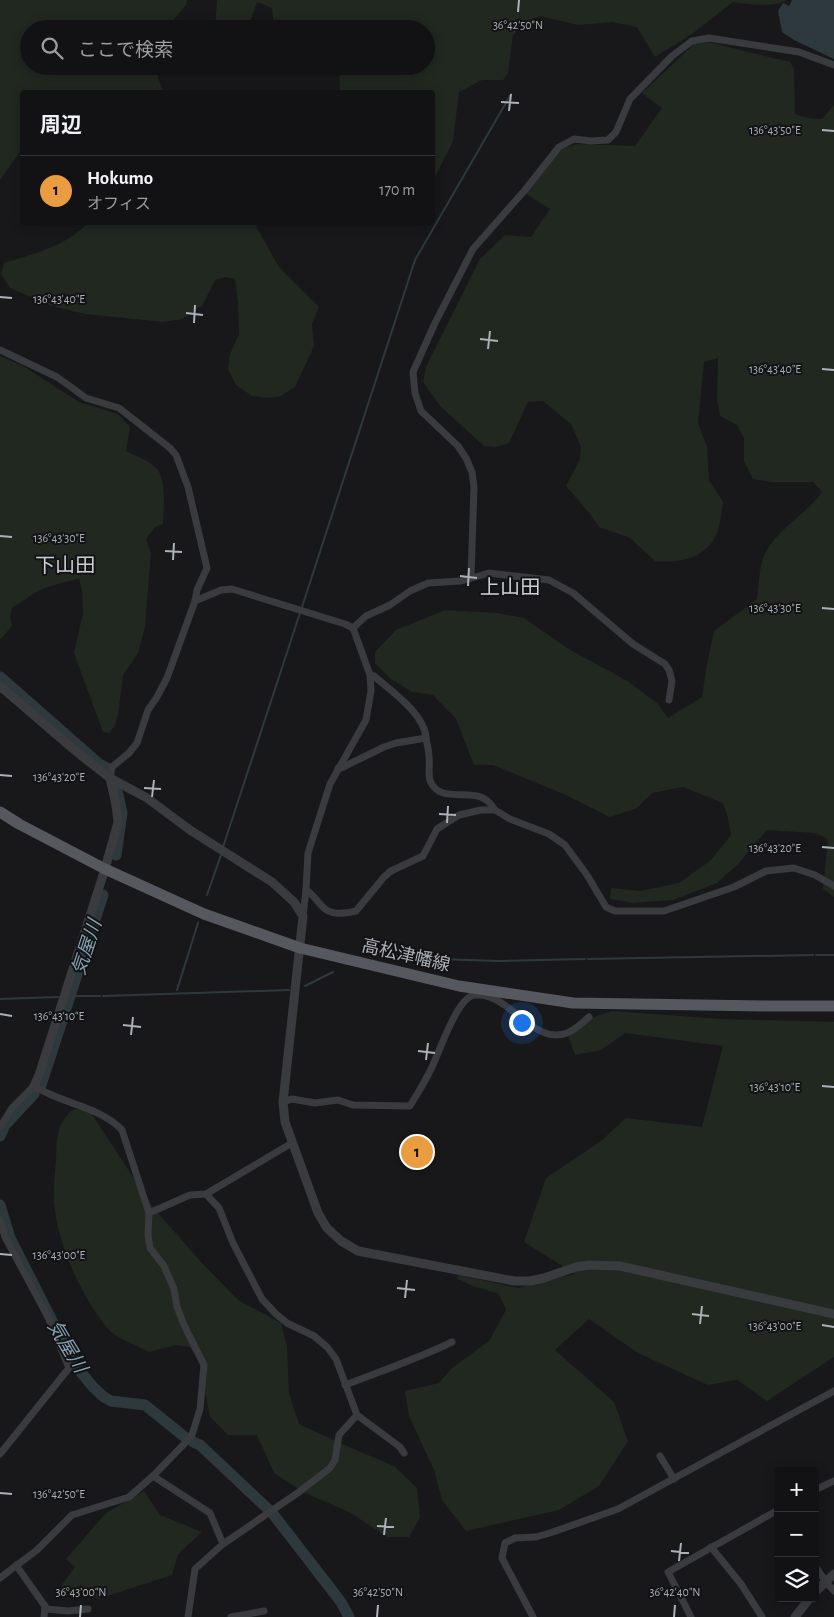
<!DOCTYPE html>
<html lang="ja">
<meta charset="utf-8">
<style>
:root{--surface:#121214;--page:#1f2022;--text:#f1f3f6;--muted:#9c9ea0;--line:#313234;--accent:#ea9c40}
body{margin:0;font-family:"Alegreya Sans","Noto Sans JP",sans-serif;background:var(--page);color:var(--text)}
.controls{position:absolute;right:15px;bottom:15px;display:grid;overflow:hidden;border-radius:5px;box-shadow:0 2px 12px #0003}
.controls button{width:45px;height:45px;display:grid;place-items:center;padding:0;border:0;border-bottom:1px solid var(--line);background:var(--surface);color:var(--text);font:25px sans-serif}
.you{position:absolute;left:521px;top:1022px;width:18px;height:18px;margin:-12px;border:4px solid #fff;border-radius:50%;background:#1a73e8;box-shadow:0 0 0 8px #1a73e833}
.badge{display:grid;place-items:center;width:32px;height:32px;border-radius:50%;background:var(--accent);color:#111;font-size:16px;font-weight:700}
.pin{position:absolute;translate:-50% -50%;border:2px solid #fff;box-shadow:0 1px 5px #0006}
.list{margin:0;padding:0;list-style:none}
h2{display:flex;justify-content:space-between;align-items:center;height:65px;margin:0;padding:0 20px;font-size:21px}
h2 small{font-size:16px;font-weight:400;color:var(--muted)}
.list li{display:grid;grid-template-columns:32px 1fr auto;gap:15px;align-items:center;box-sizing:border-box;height:70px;padding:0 20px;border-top:1px solid var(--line)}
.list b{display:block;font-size:19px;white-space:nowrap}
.list p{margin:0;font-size:16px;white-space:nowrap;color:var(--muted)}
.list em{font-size:16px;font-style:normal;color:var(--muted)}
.icon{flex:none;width:28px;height:28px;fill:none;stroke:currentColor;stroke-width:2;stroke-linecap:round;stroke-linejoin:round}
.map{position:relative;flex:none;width:834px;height:1617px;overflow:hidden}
.search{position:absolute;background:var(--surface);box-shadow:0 2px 12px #0003;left:20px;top:20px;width:415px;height:55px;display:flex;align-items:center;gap:12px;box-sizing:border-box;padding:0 18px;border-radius:28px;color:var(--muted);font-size:19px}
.panel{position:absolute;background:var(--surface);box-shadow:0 2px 12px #0003;left:20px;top:90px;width:415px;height:135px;border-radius:5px}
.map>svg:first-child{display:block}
.green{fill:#202820}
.water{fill:#2e393e}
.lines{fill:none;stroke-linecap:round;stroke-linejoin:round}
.stream{stroke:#2e393e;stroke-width:2}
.river{stroke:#2e393e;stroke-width:11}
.minor{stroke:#393b3f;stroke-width:7}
.tertiary{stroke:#393b3f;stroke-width:9}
.primary{stroke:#55585e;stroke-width:11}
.ticks{fill:none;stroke:#abb1b9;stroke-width:2}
.labels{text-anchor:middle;stroke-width:4;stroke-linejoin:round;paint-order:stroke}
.street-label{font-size:18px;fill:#abb1b9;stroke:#131315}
.water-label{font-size:19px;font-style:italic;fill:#84a2b2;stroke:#131315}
.quarter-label{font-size:20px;fill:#cccfd5;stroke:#131315}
.ticks-label{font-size:12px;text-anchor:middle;fill:#abb1b9;stroke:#131315;stroke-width:4;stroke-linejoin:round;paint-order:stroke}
</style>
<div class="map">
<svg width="834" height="1617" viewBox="0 0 834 1617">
<rect width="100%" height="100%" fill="#18181a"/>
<g class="green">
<path d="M0,0H187L186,5L166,29H29V66H158L157,74L163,92H22V149L0,180Z"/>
<path d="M217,0H787C776,8 747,4 733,2L692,34L655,57L637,27L612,22L578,25L540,16L528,21L513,35L508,73L503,80H482L459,92L453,141L433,181L432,92H340L339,66H426V29H274L272,8L257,2L251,19L242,29H215Z"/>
<path d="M708,42L790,62L794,69L795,114L807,118L822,119L834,105V897L823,889L828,839L815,833L767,830L738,864L717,883L673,900L632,903L610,899L611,888L640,891L679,883L711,860L731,835L727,814L723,803L683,787L652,793L637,808L610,817L566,795L493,765H474L456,719L433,695L412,692L391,679L375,663V652L396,630L445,610L497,613L524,618L567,648L629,682L657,703L668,718L702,697L707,664L714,631L757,599C759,586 759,567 764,556C775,530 806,515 822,492L813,482H772L753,479L744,461V438L737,425L720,416L717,399L718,358L704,362L698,423L707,447L709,480L723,502C721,514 720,531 713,541C699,560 677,563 655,561L630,538L599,527L590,514L566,486L580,459L581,447L571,424L543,401L528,402L509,443L496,447L484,446L441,407L423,382L426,367L480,259L505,235L531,237L550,209L525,193L562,149L577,144L635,146L662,108L642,93L694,44Z"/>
<path d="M88,223H254L279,267L319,307L312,324L314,346L295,387L279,397L265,398L252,396L236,385L228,369L230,354L239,334L238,302L235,279L226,277L215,280L202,306L182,319L163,322L85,314L52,306L10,288L1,274L4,263C34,254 66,246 88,223Z"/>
<path d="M0,356L23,366L79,402L118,414L130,427L126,451C136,456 150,461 157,469C166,478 164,511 163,524L155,527L146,539L151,553L145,627L138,653L123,675L118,715L114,727L109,733L103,732L74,653L83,613L82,590L79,579C64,582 46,586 33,594C25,599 20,604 12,607L10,617L12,626L0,640Z"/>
<path d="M612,1011L720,1019L834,1022V1357L767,1401L737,1380L708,1385L638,1353L589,1319L555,1350L614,1402L628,1441L599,1486L559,1510L466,1531L442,1500L434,1470L409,1416L405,1391L439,1383L452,1368L489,1341L506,1310L499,1294L473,1286L456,1278L460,1275L518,1288L575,1274L524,1242L546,1178L601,1141L626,1118L702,1127L723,1046L625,1033L601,1050L575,1055L568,1036L591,1018Z"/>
<path d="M74,1109L89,1110L152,1206L201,1262L238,1300L281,1323L287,1346L289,1394L299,1424L342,1444L394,1466L417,1488L420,1518L409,1537H387L351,1513L303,1492L274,1473L257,1435H228L210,1417L200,1364L190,1347L175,1345L149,1352C139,1346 116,1338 109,1330C82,1299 57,1243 54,1202C53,1188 55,1173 56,1160C57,1138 56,1123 74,1109Z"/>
<path d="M144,1491L160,1515L202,1532L178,1554L172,1575L98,1599L88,1591L73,1596L61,1586L75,1567L66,1559L106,1513Z"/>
</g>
<path class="water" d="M792,0H834V59L794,40L782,32L778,11L783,3L789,6Z"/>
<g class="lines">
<g class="stream">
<path d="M302,607L415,260L511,94"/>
<path d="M223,847L300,613"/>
<path d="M207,895L221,855"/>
<path d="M365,948L410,960L433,959"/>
<path d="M816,955H834"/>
<path d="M437,959L499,961L585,959"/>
<path d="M588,959L813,955"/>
<path d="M305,986L333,972"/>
<path d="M177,990L198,923"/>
<path d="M76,996H100"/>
<path d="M103,996L289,990"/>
<path d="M0,999L58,997"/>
</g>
<g class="river">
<path d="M0,677L99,764L109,769"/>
<path d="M116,855L122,813L117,791"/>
<path d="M41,1085L103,895"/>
<path d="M0,1136L5,1125L34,1094"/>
<path d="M0,1205L10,1238L74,1364L94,1388L104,1397L111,1401L145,1405L186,1438"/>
<path d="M193,1442L200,1445L268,1509"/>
<path d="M273,1514L341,1602L349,1617"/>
</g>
<g class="minor">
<path d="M0,350L57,377L86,398L119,408L170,448L176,455L188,487L207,568L197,590L195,601L167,678L157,697L148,710L137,743L129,753L112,767L110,778"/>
<path d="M471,577L474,487L472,472L466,458L458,446L421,411L415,393L413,372L435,323L473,249L525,190L559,147L574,139L591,141L608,140L616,132L630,99L672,56L692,41L709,38L799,52L834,65"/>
<path d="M195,601L221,590L232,589L345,624L353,628L370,675L371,691L366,720L330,784L308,853L306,890L303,916"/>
<path d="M353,628L366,616L390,605L410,591L428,583L461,581L489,573L549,580L573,593L633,644L665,664L669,670L672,681L669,700"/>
<path d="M426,738C427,744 429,751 429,757C430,764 428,773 430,780C437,802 465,791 481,797C488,800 491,804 495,810"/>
<path d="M338,768H341L384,747L396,743L426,738C425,714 390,690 374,676L370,675"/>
<path d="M306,890C313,894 315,899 321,905C330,916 343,914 356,911L384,877L391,871L423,856L437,829L459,815L481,810H495L510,819L549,834L565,845L587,875L606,907L615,911H664L734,887L766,871L794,868L815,875L834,886"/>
<path d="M283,1102L292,1099L315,1103L338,1100L353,1105L410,1106C417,1094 425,1082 431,1069C439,1054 457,996 475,995C510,992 532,1046 567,1033C575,1030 583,1022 589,1017"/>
<path d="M0,1127L12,1108L34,1086C62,1104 99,1106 122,1130L149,1213L148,1235L150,1248L164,1266L174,1289L177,1307L184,1325L204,1365L200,1409L192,1435L186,1442L153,1476L129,1497L72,1515L37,1550L0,1578"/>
<path d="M149,1213L190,1195L206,1194L292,1143"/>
<path d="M0,1220L5,1237L47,1315L69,1368L0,1454"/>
<path d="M345,1385C381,1371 417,1359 452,1342"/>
<path d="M357,1415L400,1447L404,1453"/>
<path d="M660,1456L674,1479"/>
<path d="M153,1476L210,1513L223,1544"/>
<path d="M815,1490L834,1481"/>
<path d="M711,1547L741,1584L762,1617"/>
<path d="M16,1565L47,1609L68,1611L88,1609"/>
<path d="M815,1566L826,1582L834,1591"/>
<path d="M44,1617L45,1606"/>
<path d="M188,1617L195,1569L223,1544L299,1492L330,1468L335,1460L339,1435L357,1415L336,1359L327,1347L314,1336L287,1323L276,1314L262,1299L233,1243L219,1208L206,1194"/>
<path d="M231,1617L264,1611"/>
<path d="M533,1617L502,1558L505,1543L515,1538L536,1537L550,1533L618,1509L834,1391"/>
<path d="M691,1617L668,1572L778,1510"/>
</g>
<g class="tertiary">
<path d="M0,686L78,753L110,778L147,798L190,830L272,882L294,902L303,916L283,1102L285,1122L318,1213L327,1228L341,1241L358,1251L514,1281H530L544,1278L576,1267L589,1265L620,1266L834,1314"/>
<path d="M34,1086L39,1075L105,869L118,822L116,805L110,778"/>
<path d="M815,1592L834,1574"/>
<path d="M795,1617L810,1598"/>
</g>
<path class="primary" d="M0,812L19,824L105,869L204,914L300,948L459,986L573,1003L765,1006H834"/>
</g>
<path class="ticks" d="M518,12L519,0M501,102L519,103M509,111L511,94M822,130L834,131M0,297L12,298M186,313L203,315M194,323L195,305M480,339L498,341M488,349L490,331M822,369L834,370M0,536L12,537M165,551L182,552M173,560L174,543M460,576L477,578M468,586L469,568M822,608L834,609M0,775L12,776M144,788L161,789M152,797L154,780M439,814L456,815M447,823L448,806M822,847L834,848M0,1014L12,1016M123,1025L141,1027M131,1035L133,1017M418,1051L435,1053M426,1060L428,1043M822,1086L834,1087M0,1254L12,1255M397,1288L415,1290M405,1298L407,1280M692,1314L709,1316M700,1324L702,1306M822,1325L834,1327M0,1493L12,1494M377,1526L394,1527M384,1535L386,1518M671,1551L689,1553M679,1561L681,1543M80,1617L81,1605M377,1617L378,1605M674,1617L675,1605"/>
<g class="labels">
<g class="street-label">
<text transform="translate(406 955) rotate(13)" y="6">高松津幡線</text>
</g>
<g class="water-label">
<text transform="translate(86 947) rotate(-72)" y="7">気屋川</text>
<text transform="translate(68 1346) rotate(59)" y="7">気屋川</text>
</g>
<g class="quarter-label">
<text x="65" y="572">下山田</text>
<text x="510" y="594">上山田</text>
</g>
</g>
<g class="ticks-label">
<text x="518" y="29">36°42'50"N</text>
<text x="775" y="134">136°43'50"E</text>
<text x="59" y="303">136°43'40"E</text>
<text x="775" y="373">136°43'40"E</text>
<text x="59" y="542">136°43'30"E</text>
<text x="775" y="612">136°43'30"E</text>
<text x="59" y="781">136°43'20"E</text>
<text x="775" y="852">136°43'20"E</text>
<text x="59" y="1020">136°43'10"E</text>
<text x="775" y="1091">136°43'10"E</text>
<text x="59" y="1259">136°43'00"E</text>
<text x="775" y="1330">136°43'00"E</text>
<text x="59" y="1498">136°42'50"E</text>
<text x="81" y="1596">36°43'00"N</text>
<text x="378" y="1596">36°42'50"N</text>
<text x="675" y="1596">36°42'40"N</text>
</g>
</svg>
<div class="controls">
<button>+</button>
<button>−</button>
<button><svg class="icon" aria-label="layers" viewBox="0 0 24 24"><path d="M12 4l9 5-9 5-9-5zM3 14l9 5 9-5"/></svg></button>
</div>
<div class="you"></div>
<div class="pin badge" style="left:417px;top:1152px">1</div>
<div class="search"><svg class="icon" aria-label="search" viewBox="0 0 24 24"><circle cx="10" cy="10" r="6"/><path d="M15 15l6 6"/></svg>ここで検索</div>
<section class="panel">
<h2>周辺<small></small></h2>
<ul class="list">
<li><span class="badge">1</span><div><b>Hokumo</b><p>オフィス</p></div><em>170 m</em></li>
</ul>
</section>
</div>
